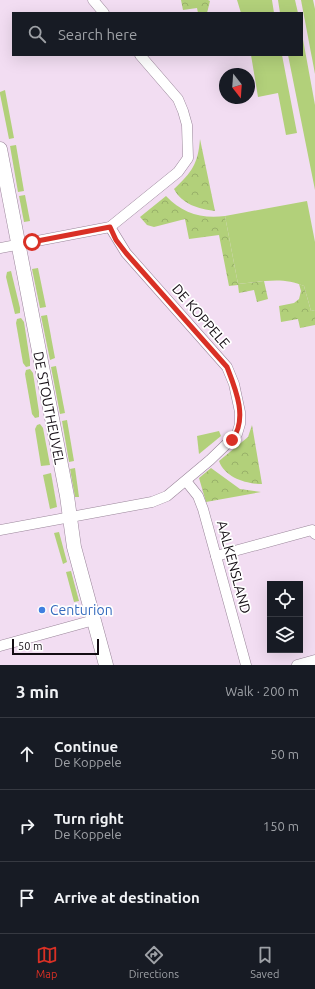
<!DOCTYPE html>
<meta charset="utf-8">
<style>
:root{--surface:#171b24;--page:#20242c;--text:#f1f3f6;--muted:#9ea1a6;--line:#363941;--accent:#d93025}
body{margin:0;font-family:Ubuntu,sans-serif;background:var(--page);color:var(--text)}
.controls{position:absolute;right:12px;bottom:12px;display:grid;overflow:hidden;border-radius:0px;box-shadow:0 4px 16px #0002}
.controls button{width:36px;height:36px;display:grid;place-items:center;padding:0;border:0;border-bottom:1px solid var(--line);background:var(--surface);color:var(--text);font:20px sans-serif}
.compass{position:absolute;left:219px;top:68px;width:36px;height:36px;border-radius:50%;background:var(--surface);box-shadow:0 4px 16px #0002;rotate:163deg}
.scale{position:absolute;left:12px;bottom:10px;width:87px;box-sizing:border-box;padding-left:4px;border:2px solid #130c13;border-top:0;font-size:11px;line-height:14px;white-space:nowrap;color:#130c13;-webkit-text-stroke:3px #fff;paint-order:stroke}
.stop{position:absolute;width:12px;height:12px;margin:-9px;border:3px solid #d93025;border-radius:50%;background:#fff}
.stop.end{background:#d93025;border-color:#fff;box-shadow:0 1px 4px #0008}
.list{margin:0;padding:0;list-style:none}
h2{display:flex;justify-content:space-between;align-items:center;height:52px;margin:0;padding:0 16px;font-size:17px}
h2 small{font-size:13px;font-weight:400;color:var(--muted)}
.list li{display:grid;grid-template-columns:26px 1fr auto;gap:12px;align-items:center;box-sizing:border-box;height:72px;padding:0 16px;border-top:1px solid var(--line)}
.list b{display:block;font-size:15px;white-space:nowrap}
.list p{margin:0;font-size:13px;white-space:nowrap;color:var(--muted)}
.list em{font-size:13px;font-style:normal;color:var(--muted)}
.icon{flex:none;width:22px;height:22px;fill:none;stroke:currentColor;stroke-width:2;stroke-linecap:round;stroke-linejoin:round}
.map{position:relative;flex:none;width:315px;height:665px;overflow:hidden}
.search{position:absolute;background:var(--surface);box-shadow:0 4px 16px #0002;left:12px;right:12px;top:12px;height:44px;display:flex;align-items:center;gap:10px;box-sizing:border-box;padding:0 14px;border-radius:0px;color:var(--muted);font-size:15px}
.sheet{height:268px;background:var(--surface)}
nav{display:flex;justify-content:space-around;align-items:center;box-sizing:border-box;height:56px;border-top:1px solid var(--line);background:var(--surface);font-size:11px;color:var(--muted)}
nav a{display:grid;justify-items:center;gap:2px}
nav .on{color:var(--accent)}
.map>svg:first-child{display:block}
.green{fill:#b2d07a}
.forest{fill:url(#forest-crowns)}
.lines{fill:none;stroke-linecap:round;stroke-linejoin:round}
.street-casing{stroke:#9a869a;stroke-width:11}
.secondary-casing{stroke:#9a869a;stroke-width:15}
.street{stroke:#fff;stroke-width:10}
.secondary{stroke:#fff;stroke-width:14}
.route{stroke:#d93025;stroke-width:5}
.shop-dot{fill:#3f7fe0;stroke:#fff;stroke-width:1.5}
.labels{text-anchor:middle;stroke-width:3.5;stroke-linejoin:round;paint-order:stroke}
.street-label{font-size:14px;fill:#130c13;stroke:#fff}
.shop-label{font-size:14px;fill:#366cbe;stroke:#fff;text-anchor:start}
</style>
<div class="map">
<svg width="315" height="665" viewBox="0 0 315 665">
<defs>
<pattern id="forest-crowns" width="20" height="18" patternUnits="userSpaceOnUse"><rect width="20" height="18" fill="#b2d07a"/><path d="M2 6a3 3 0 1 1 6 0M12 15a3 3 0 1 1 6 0" fill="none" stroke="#98b169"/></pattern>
</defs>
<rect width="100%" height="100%" fill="#f2ddf2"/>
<g class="green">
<path d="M237,0H272L274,13H241Z"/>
<path d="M278,0H295L298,13H280Z"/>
<path d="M301,0H313L315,9V74Z"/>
<path d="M302,34L315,105V190L288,55H302Z"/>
<path d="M251,55H282L297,133L286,135L278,93L258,97Z"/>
<path d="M5,90L14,138L9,139L0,94V92Z"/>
<path d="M16,145L24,191L18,192L10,146Z"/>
<path d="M25,195L30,221L24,222L19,196Z"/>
<path d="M307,201L315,242V310L311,311L304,286C283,276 260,282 238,284L225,216Z"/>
<path d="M38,268L46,307L40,308L32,269Z"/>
<path d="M11,271L20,308V313L15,314L6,277L7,272Z"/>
<path d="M47,315L55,358L50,360L41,316Z"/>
<path d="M21,318L24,322L30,361V366L26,367L23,363L16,323L17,319Z"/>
<path d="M56,366L65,413L60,414L51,367Z"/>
<path d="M30,369L33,373L39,412V417L35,418L32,414L25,374L26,370Z"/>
<path d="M67,420L74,461L69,462L62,421Z"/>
<path d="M40,424L43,428L50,465L41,466L35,429L37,425Z"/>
<path d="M219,431L221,436L199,454L197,436Z"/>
<path d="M75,468L79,497H75L70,469Z"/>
<path d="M51,473L57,507L50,509L43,475Z"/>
<path d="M59,532L67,562L63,564L54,533Z"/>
<path d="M71,571L79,601L74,602L66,572Z"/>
</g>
<g class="forest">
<path d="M181,0H208L210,1L207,13H198L197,8L183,10Z"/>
<path d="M200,139L215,211C198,209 182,204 174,189C192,172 198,164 200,139Z"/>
<path d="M166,196C182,213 201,219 225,216L238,284L264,281L268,299L257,302L254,290L239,293L238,285L229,286L219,235L189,239L185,219L154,227L147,225L140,217Z"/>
<path d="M299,284L304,286L311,311L315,310V325L300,328L298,319L281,322L279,306L294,303L299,299L301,291Z"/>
<path d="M252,425L262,484C247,484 225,478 219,461L248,437Z"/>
<path d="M211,468L240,489L261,492L206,502L199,478Z"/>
</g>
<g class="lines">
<g class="street-casing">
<g id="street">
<path d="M93,0L104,13"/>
<path d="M0,248L110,227L178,172L188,158L187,125L183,111L178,99L140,55"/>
<path d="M186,481L198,496L203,509L246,665"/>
<path d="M0,530L152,502L167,496L210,460L237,434L240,424V412L234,384L227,367L126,253L110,227"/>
<path d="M216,556L312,530L315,534"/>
<path d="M0,646L94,620"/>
<path d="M297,665L315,660"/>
</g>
</g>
<g class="secondary-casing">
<path id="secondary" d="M0,149L67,496L74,547L106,665"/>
</g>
<use href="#street" class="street"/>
<use href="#secondary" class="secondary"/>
</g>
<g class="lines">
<path class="route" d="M32,242L110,227L116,240L126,253L227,367C236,390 248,419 232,440"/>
</g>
<circle class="shop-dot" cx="42" cy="610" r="4"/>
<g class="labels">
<g class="street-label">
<text transform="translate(201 316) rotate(49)" y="5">DE KOPPELE</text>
<text transform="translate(49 408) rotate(79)" y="5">DE STOUTHEUVEL</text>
<text transform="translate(234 567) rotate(75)" y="5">AALKENSLAND</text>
</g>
<g class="shop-label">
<text x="50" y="615">Centurion</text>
</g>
</g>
</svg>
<div class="controls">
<button><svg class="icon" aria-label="locate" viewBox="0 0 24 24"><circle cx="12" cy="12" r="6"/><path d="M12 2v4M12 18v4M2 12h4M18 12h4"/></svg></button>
<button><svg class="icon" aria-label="layers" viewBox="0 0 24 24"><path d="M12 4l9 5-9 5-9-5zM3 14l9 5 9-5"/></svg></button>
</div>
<svg class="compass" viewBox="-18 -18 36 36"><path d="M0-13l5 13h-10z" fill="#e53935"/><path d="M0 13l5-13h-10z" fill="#9ea1a6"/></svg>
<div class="scale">50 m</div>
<div class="stop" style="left:32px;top:242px"></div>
<div class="stop end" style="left:232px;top:440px"></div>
<div class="search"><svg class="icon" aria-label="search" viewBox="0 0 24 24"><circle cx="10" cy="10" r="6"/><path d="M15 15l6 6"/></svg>Search here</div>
</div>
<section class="sheet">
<h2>3 min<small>Walk · 200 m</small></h2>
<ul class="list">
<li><svg class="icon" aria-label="ahead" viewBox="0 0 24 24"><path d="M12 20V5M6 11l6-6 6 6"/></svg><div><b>Continue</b><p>De Koppele</p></div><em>50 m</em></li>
<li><svg class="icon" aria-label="right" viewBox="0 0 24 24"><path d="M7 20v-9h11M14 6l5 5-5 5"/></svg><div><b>Turn right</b><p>De Koppele</p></div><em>150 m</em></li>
<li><svg class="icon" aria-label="arrive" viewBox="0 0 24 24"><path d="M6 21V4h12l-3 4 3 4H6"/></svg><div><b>Arrive at destination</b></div></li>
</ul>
</section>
<nav>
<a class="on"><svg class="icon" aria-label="map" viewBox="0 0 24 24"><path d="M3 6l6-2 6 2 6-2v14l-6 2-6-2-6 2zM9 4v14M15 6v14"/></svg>Map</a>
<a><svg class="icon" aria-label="directions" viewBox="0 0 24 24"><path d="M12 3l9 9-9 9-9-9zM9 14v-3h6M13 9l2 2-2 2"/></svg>Directions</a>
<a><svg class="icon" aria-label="saved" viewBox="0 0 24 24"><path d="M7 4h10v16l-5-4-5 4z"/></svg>Saved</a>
</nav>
